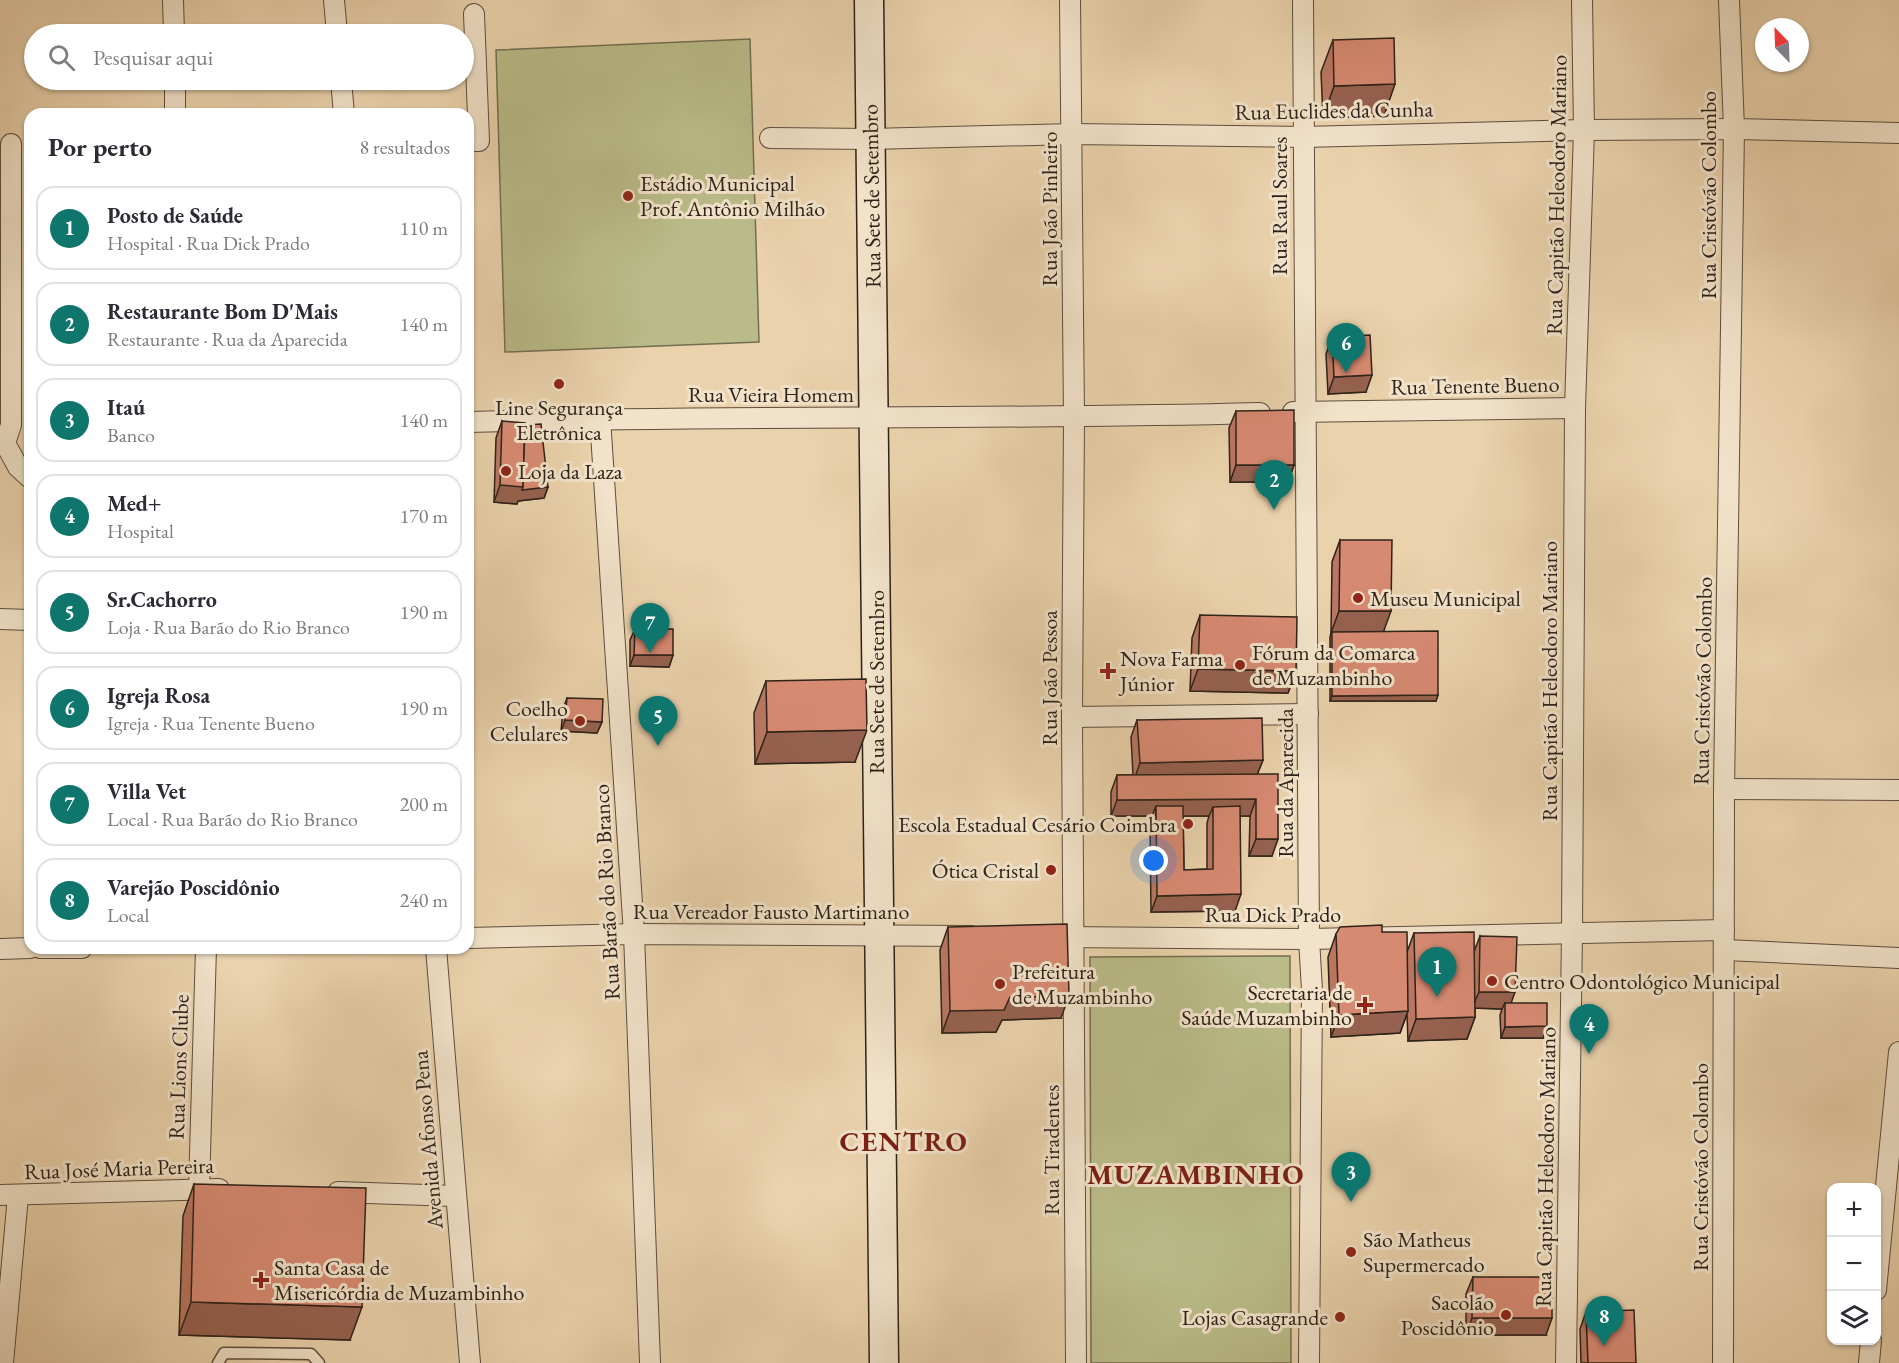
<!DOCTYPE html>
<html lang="pt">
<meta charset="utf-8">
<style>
:root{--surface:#fff;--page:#f7f7f7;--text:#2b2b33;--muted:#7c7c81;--line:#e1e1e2;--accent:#0f766e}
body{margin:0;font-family:"EB Garamond",serif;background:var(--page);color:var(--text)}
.controls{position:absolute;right:18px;bottom:18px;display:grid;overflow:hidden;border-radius:12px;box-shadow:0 2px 4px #0004}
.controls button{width:54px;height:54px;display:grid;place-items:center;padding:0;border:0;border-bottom:2px solid var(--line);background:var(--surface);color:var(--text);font:30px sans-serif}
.compass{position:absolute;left:1755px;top:18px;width:54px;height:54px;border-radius:50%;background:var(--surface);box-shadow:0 2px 4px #0004;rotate:337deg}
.you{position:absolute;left:1154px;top:861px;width:21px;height:21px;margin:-15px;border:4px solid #fff;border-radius:50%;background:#1a73e8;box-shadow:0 0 0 9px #1a73e833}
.badge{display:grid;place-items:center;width:39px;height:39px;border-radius:50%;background:var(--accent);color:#fff;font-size:20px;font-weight:700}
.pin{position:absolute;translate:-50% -50px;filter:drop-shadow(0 2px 3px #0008)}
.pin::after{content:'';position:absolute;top:32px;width:21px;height:18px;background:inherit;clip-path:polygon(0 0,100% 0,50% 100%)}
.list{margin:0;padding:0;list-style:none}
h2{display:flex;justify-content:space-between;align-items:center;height:78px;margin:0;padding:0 24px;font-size:26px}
h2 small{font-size:20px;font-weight:400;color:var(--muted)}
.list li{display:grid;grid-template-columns:39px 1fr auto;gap:18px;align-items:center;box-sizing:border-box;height:84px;margin:0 12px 12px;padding:0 12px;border:2px solid var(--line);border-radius:18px}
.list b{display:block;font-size:22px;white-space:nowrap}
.list p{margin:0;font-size:20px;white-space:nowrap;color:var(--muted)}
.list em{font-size:20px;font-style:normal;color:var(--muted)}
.icon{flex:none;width:33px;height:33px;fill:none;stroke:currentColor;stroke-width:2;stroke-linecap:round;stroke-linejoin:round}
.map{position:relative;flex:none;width:1899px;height:1363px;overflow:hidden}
.search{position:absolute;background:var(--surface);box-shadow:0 2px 4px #0004;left:24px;top:24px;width:450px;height:66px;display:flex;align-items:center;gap:15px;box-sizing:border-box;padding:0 21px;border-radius:33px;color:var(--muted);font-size:22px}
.panel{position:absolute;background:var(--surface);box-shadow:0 2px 4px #0004;left:24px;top:108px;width:450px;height:846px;border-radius:18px}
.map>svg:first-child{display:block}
.green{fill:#b9bb88;stroke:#746e50;stroke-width:1.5}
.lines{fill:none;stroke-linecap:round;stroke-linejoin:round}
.lane-casing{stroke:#5d4e3e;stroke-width:13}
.street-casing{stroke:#5d4e3e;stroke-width:22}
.secondary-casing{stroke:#2e2219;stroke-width:31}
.lane{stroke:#f1e2c9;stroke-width:10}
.street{stroke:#f1e2c9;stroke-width:20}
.secondary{stroke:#f1e2c9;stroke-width:28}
.wall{fill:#b97762;stroke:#2e2219;stroke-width:1.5;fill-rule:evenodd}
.shaded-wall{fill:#966150;stroke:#2e2219;stroke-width:1.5}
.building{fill:#d78a72;stroke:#2e2219;stroke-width:1.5}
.poi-dot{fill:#8f2418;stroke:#f1e2c9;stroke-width:2}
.labels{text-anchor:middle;stroke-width:6;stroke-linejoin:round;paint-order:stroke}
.street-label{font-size:22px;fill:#2e2219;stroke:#f1e2c9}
.poi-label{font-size:22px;fill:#2e2219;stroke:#f1e2c9;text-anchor:start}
.district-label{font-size:28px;font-weight:bold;letter-spacing:1.5px;fill:#7a1f14;stroke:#f1e2c9}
</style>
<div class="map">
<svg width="1899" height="1363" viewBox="0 0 1899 1363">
<rect width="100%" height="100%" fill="#ead2ac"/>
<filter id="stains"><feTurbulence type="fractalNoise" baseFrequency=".00333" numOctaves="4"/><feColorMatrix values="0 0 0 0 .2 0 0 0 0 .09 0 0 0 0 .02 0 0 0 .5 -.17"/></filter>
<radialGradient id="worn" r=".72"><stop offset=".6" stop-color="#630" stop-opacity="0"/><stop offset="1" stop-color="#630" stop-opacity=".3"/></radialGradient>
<g class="green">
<path d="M750,39L759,342L505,352L496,50Z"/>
<path d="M1290,956L1291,1363H1091L1090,957Z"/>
</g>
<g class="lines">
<g class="lane-casing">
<path id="lane" d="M218,1363L224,1353L311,1354L319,1363"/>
</g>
<g class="street-casing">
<g id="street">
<path d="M173,0L174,34"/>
<path d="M334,0L337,34"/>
<path d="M1070,0L1074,418L1072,717L1076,1363"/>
<path d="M1303,0L1309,939L1312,990L1309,1363"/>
<path d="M175,80V114"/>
<path d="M341,80L344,114"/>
<path d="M770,138L870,139L1073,134L1303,137L1584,130L1734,129L1899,133"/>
<path d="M468,141H479L474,14"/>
<path d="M11,144V425L5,443L18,467L30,478"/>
<path d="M1293,412L1575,408"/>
<path d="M600,418L634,934L650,1363"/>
<path d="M468,422C732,415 996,420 1260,413"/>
<path d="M0,619L30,620"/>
<path d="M1072,717L1308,714"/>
<path d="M1724,789L1899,790"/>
<path d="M1060,937L1309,939L1724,930"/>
<path d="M468,938L634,934L971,936"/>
<path d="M40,948H82"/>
<path d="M436,948L470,1363"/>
<path d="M0,949L30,948"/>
<path d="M1726,950L1899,958"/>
<path d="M199,1188L206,948"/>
<path d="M338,1192L456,1196"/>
<path d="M0,1195L219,1189"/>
<path d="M1876,1290L1899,1052"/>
<path d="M3,1363L18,1196"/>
<path d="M1566,1363L1572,933L1575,408L1584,130L1582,0"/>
<path d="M1723,1363L1724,789L1734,129L1729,0"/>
<path d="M1869,1363L1871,1340"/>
</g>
</g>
<g class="secondary-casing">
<path id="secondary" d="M869,0L884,1363"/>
</g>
<use href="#lane" class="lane"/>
<use href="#street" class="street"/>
<use href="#secondary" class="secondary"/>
</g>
<g class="wall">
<path d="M1333,40L1384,116L1323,118L1321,72Z"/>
<path d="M1332,337L1366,392L1328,394L1326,354Z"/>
<path d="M1236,411L1294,465L1288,482H1230L1229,428Z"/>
<path d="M502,421L548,487L544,498L518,501L517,504L494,502L496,438Z"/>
<path d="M1340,540L1384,631L1438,695L1436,701H1330V637L1331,633L1332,562Z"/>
<path d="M1200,615L1296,671L1288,693L1190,691L1192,638Z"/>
<path d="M635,629L673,655L669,667L630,666V640Z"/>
<path d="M766,681L855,762L755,764L754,713Z"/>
<path d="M567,698L602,722L597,733L561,731L563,709Z"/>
<path d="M1137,720L1263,760L1257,775L1272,856H1249L1250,816H1240L1235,911L1151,912L1150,823L1152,816H1111V792L1117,775H1133L1131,737ZM1183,816H1209L1207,823V869L1184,870Z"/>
<path d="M948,927L1061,1018L1002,1020L996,1032L942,1033L940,950Z"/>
<path d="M1414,933L1474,952L1480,936L1511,1003L1543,1038H1501L1500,1015L1502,1009L1475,1008V1017L1467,1039L1408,1041L1407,1014L1400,1033L1331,1037L1328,957L1336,934L1407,952Z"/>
<path d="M194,1184L350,1340L179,1335L183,1216Z"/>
<path d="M1473,1277L1546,1335H1466V1294Z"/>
<path d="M1586,1312L1636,1363H1581L1580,1329Z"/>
</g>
<g class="shaded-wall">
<path d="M1395,84L1384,116L1323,118L1334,86Z"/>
<path d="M1372,375L1366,392L1328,394L1334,377Z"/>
<path d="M1236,465H1294L1288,482H1230Z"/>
<path d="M500,485L548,487L544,498L518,501L517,504L494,502Z"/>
<path d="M1339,611H1391L1383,633H1331Z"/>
<path d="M634,655H673L669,667L630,666Z"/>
<path d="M1198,669L1296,671L1288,693L1190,691Z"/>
<path d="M1438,695L1436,701H1330L1332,696Z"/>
<path d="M565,720L602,722L597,733L561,731Z"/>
<path d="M867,730L855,762L755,764L767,732Z"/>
<path d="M1263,760L1256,777L1134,780L1140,763Z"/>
<path d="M1256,799L1250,816H1213V807L1209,816H1156V806L1152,816H1111L1117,800Z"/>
<path d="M1256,839H1278L1272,856H1249Z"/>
<path d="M1241,894L1235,911L1151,912L1157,896Z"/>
<path d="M1479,992H1515L1509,1009L1505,1003L1502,1009L1472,1008Z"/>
<path d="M1069,996L1061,1018L1002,1020L996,1032L942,1033L950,1011L1010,997Z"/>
<path d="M1408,1011L1400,1033L1331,1037L1339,1015Z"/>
<path d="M1475,1017L1467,1039L1408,1041L1416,1019Z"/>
<path d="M1547,1026L1543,1038H1501L1505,1027Z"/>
<path d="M191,1302L362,1307L350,1340L179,1335Z"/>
<path d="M1472,1318H1552L1546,1335H1466Z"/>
</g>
<g class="building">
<path d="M1394,38L1395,84L1334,86L1333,40Z"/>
<path d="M1370,335L1372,375L1334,377L1332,337Z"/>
<path d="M1294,410V465H1236V411Z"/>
<path d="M502,421L525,423L523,487L500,485Z"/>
<path d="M541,424L548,487L522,490L523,487L525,425Z"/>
<path d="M1340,540H1392L1391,611H1339Z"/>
<path d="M1200,615L1297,617L1296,671L1198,669Z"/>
<path d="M635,629H673V655H634Z"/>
<path d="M1438,631V695L1332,696V632Z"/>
<path d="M866,679L867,730L767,732L766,681Z"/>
<path d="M567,698L603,699L602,722L565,720Z"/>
<path d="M1262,718L1263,760L1140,763L1137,720Z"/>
<path d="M1278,774V839H1256V799L1117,800V775Z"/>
<path d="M1156,806H1183L1184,870L1213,869V807L1240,806L1241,894L1157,896Z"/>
<path d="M1067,924L1069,996L1010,997L1004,1010L950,1011L948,927Z"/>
<path d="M1382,925V932H1407L1408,1011L1339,1015L1336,934L1340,927Z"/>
<path d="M1474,932L1475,1017L1416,1019L1414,933Z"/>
<path d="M1480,936L1517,937L1515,992H1479Z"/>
<path d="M1505,1003H1547V1026L1505,1027Z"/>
<path d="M194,1184L366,1188L362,1307L191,1302Z"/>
<path d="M1473,1277H1552V1318H1472Z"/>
<path d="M1634,1310L1636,1363H1588L1586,1312Z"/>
</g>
<g class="poi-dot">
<circle cx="628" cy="196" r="6"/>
<circle cx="559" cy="384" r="6"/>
<circle cx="506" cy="471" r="6"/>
<circle cx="1358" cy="598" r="6"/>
<circle cx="1240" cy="665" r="6"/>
<path d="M1105 662h6v6h6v6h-6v6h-6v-6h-6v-6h6z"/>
<circle cx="580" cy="721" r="6"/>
<circle cx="1188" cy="824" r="6"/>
<circle cx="1051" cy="870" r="6"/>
<circle cx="1492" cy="981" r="6"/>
<circle cx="1000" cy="984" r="6"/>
<path d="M1362 996h6v6h6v6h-6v6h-6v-6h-6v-6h6z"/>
<circle cx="1351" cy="1252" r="6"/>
<path d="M258 1271h6v6h6v6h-6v6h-6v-6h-6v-6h6z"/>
<circle cx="1506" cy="1315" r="6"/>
<circle cx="1340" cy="1317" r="6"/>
</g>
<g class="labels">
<g class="street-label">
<text transform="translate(1334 110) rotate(-1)" y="8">Rua Euclides da Cunha</text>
<text transform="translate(1556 195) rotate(-89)" y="8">Rua Capitão Heleodoro Mariano</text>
<text transform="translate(1708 195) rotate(-90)" y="8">Rua Cristóvão Colombo</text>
<text transform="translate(871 196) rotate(-91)" y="8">Rua Sete de Setembro</text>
<text transform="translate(1279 206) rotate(-90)" y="8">Rua Raul Soares</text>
<text transform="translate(1049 209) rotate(-90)" y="8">Rua João Pinheiro</text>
<text transform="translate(1475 385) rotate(-1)" y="8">Rua Tenente Bueno</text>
<text x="771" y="402">Rua Vieira Homem</text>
<text transform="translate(1049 678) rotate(-90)" y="8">Rua João Pessoa</text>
<text transform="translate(1549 681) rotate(-90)" y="8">Rua Capitão Heleodoro Mariano</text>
<text transform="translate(1702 681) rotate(-89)" y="8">Rua Cristóvão Colombo</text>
<text transform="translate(876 682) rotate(-90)" y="8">Rua Sete de Setembro</text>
<text transform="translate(1285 783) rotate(-90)" y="8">Rua da Aparecida</text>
<text transform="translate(606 892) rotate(-93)" y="8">Rua Barão do Rio Branco</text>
<text x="771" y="919">Rua Vereador Fausto Martimano</text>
<text x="1273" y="922">Rua Dick Prado</text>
<text transform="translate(178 1067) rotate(-88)" y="8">Rua Lions Clube</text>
<text transform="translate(427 1140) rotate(-95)" y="8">Avenida Afonso Pena</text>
<text transform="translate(1051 1150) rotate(-90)" y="8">Rua Tiradentes</text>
<text transform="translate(1545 1167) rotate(-89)" y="8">Rua Capitão Heleodoro Mariano</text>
<text transform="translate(1700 1167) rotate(-90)" y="8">Rua Cristóvão Colombo</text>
<text transform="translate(119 1168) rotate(-2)" y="8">Rua José Maria Pereira</text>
</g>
<g class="poi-label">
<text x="640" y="191">Estádio Municipal<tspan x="640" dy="25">Prof. Antônio Milhão</tspan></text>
<text x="559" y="415" text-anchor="middle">Line Segurança<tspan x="559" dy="25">Eletrônica</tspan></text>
<text x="518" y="479">Loja da Laza</text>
<text x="1370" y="606">Museu Municipal</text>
<text x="1252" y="660">Fórum da Comarca<tspan x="1252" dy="25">de Muzambinho</tspan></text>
<text x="1120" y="666">Nova Farma<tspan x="1120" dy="25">Júnior</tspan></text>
<text x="568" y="716" text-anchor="end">Coelho<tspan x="568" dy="25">Celulares</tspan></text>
<text x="1176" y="832" text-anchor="end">Escola Estadual Cesário Coimbra</text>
<text x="1039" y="878" text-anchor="end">Ótica Cristal</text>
<text x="1012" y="979">Prefeitura<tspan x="1012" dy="25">de Muzambinho</tspan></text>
<text x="1504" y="989">Centro Odontológico Municipal</text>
<text x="1352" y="1000" text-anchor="end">Secretaria de<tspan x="1352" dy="25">Saúde Muzambinho</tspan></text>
<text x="1363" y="1247">São Matheus<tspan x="1363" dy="25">Supermercado</tspan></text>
<text x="274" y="1275">Santa Casa de<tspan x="274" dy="25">Misericórdia de Muzambinho</tspan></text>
<text x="1494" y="1310" text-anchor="end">Sacolão<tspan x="1494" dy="25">Poscidônio</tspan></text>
<text x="1328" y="1325" text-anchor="end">Lojas Casagrande</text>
</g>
<g class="district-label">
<text x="904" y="1151">CENTRO</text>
<text x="1196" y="1184">MUZAMBINHO</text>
</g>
</g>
<rect width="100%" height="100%" filter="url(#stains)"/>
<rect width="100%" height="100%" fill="url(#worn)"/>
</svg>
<div class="controls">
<button>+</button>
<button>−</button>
<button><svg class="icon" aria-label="layers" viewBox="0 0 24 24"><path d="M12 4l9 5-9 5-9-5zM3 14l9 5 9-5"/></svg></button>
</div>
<svg class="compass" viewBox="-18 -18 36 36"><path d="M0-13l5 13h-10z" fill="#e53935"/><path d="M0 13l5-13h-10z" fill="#7c7c81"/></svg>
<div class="you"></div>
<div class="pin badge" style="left:1437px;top:997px">1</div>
<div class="pin badge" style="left:1274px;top:510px">2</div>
<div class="pin badge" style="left:1351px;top:1202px">3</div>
<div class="pin badge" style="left:1589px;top:1054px">4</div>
<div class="pin badge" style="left:658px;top:746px">5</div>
<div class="pin badge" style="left:1346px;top:373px">6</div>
<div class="pin badge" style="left:650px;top:653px">7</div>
<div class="pin badge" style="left:1604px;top:1346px">8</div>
<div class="search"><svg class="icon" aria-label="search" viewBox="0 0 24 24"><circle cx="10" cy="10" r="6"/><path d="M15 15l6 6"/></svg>Pesquisar aqui</div>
<section class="panel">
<h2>Por perto<small>8 resultados</small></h2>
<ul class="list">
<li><span class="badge">1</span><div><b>Posto de Saúde</b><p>Hospital · Rua Dick Prado</p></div><em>110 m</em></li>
<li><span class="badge">2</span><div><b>Restaurante Bom D'Mais</b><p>Restaurante · Rua da Aparecida</p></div><em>140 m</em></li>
<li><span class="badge">3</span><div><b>Itaú</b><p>Banco</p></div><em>140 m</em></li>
<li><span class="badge">4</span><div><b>Med+</b><p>Hospital</p></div><em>170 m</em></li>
<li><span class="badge">5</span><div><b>Sr.Cachorro</b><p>Loja · Rua Barão do Rio Branco</p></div><em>190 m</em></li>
<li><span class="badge">6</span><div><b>Igreja Rosa</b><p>Igreja · Rua Tenente Bueno</p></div><em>190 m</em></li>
<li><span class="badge">7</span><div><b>Villa Vet</b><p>Local · Rua Barão do Rio Branco</p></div><em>200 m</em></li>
<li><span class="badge">8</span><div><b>Varejão Poscidônio</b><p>Local</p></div><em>240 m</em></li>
</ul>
</section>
</div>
